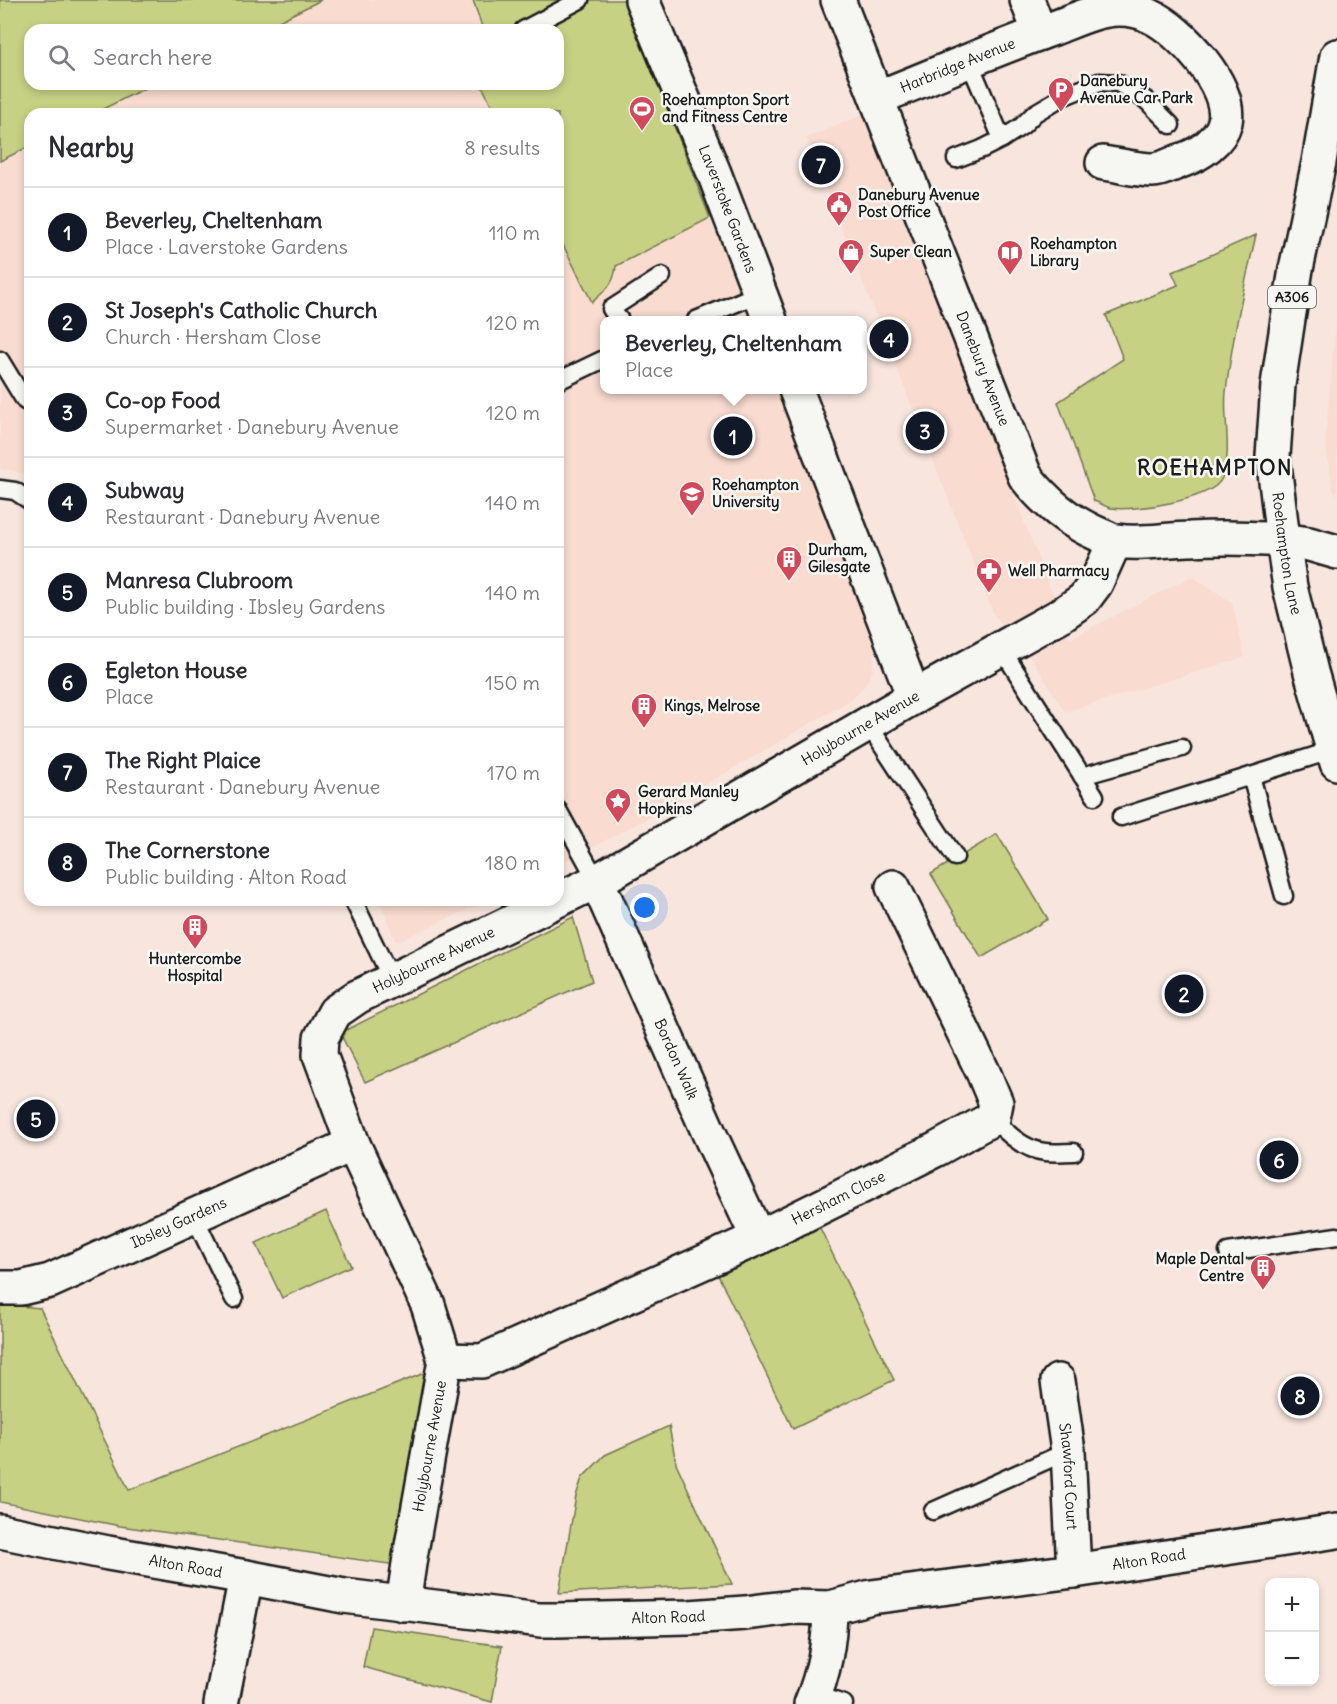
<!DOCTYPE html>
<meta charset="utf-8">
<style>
:root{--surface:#fff;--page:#f2f2f3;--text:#2b2b33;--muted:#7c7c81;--line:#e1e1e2;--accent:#111827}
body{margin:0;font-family:Delius,sans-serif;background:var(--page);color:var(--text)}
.controls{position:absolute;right:18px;bottom:18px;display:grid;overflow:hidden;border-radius:12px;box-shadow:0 3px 9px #0003}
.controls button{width:54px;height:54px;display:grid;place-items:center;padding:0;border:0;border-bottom:2px solid var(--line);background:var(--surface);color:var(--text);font:30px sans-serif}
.you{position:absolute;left:645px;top:908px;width:21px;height:21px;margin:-15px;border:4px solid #fff;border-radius:50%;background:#1a73e8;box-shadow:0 0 0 9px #1a73e833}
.badge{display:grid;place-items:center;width:39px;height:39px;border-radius:50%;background:var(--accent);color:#fff;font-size:20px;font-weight:700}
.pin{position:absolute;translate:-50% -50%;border:3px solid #fff;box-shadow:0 2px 6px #0006}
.popup{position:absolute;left:600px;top:316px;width:267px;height:78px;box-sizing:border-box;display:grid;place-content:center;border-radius:12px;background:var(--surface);filter:drop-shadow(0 2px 4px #0005);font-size:20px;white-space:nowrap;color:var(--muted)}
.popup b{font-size:22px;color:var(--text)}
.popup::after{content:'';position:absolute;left:50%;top:100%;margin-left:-12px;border:12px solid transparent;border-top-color:var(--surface)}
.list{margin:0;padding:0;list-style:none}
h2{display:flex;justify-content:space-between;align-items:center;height:78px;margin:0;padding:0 24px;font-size:26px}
h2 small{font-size:20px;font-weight:400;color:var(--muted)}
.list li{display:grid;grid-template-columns:39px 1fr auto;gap:18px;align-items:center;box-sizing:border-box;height:90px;padding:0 24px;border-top:2px solid var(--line)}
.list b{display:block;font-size:22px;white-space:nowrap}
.list p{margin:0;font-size:20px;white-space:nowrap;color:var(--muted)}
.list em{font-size:20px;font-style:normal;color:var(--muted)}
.icon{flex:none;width:33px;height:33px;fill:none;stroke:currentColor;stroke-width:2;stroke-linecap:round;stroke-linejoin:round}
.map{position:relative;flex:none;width:1337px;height:1704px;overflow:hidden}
.search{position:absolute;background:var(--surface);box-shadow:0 3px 9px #0003;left:24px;top:24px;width:540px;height:66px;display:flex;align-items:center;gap:15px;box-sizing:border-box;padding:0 21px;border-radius:18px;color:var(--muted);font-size:22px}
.panel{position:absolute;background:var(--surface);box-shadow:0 3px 9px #0003;left:24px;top:108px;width:540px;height:798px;border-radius:18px}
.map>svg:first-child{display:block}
.built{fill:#f9dbd0}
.green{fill:#c6d184;stroke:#717650;stroke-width:1.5}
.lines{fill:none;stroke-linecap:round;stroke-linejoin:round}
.lane-casing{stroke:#1c1c1c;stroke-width:21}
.street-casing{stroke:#1c1c1c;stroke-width:38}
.secondary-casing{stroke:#1c1c1c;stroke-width:38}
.highway-casing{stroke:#1c1c1c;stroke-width:38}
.lane{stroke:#f6f6f2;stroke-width:16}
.street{stroke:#f6f6f2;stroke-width:33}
.secondary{stroke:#f6f6f2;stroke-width:33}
.highway{stroke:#f6f6f2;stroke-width:33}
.labels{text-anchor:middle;stroke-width:5;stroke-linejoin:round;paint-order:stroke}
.shield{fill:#f6f6f2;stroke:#5d5d5c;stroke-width:1.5}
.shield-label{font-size:14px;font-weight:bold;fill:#1c1c1c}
.street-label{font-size:15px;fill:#1c1c1c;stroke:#f6f6f2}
.poi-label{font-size:15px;font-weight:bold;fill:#1c1c1c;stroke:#f6f6f2;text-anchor:start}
.district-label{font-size:21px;font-weight:bold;letter-spacing:1.5px;fill:#1c1c1c;stroke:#f6f6f2}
</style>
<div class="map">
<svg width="1337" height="1704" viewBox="0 0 1337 1704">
<rect width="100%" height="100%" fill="#f8e6de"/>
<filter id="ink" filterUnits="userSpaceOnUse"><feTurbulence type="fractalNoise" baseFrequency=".0167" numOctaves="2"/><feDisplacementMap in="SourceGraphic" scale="12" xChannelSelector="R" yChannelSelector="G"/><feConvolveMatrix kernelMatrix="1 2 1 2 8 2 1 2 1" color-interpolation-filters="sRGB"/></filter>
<g filter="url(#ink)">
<g class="built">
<path d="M0,0H473L483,30H30V84H481L496,114H30V476L14,471L0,469Z"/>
<path d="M865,114L1070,639L1192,576L1232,602L1245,657L1065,712L1032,659L994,615L806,138Z"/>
<path d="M710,218L750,320H604V390H776L875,645L873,671L863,688L849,701L650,817L558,865V235L592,301L616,266Z"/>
<path d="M1337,309V497L1333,490L1325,442Z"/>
<path d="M379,900H489L396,942Z"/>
</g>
<g class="green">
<path d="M0,0H321L261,30H30V84H153L93,114H30V146L0,161Z"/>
<path d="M473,0H625L710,218L616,266C614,285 606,290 592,302L558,235V114H496L481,84H558V30H483Z"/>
<path d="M1256,235C1244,287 1232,339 1226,392C1223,418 1233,453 1222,478C1213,500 1132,512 1111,508C1106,507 1100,503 1094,501L1058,402L1123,359L1106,315L1178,285L1172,272Z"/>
<path d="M997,834L1048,919L981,958L931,874Z"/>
<path d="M573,917L592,981L365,1082L340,1033Z"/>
<path d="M326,1211L351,1266L282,1298L256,1243Z"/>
<path d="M818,1224L894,1380L793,1429L717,1273Z"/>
<path d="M0,1304L40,1308L129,1490L427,1372L396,1565L120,1526L0,1502Z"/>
<path d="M669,1426L676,1463L732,1584L559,1593L576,1496L582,1478L605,1455Z"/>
<path d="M371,1627L502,1646L492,1702L363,1667Z"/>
</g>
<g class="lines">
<g class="lane-casing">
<g id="lane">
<path d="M523,30L580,0"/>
<path d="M969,61L1002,139"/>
<path d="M956,159L982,149L1002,139L1022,126L1035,113L1062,97L1099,82L1118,83L1146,100L1171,125"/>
<path d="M620,320L611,309L662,276"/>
<path d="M696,320L760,293"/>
<path d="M0,360L25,401L30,404"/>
<path d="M558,381L604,359"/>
<path d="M0,489L15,491L30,501"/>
<path d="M1001,648L1095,796"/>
<path d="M868,724L955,857"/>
<path d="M1082,776L1182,748"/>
<path d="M1251,776L1284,896"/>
<path d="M558,810L597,881"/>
<path d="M1121,817L1333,750"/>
<path d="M353,900L392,980"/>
<path d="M993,1118C1006,1133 1024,1150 1045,1152C1054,1153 1065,1152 1074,1152"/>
<path d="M194,1216L234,1299"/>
<path d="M1228,1252L1337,1236"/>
<path d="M933,1511L1068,1451"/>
<path d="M815,1695L844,1704"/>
</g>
</g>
<g class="street-casing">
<g id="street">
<path id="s1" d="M642,0L714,173L770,320"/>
<path id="s2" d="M838,0L1025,476C1046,503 1068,521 1100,535C1105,537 1111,541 1117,541C1141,545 1166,539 1190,539C1221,537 1252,538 1283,540"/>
<path d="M1027,0L1040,33"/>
<path id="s3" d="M877,98C936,75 994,49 1054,28C1075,20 1097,9 1119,9C1130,9 1141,11 1150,16C1181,30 1232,86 1225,122C1220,141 1200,154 1183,160C1174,163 1162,170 1153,170C1137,170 1119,165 1103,163"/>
<path d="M796,390L914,697"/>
<path id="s4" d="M597,881L709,1133L758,1238"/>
<path id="s5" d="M0,1288H21L50,1281L353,1144"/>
<path id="s6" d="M445,1360L482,1361L758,1238L937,1149L993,1118L996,1103L983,1072L893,887"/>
<path id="s7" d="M1058,1381L1068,1451L1074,1571"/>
<path id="s8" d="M0,1531L108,1553L246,1577L344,1596L500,1615L540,1620H557L689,1617L745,1613L793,1607L830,1608L871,1597L1074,1571L1337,1531"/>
<path id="s9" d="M403,1604L410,1557L445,1360L428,1305L353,1144L320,1055L321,1038L335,1012L357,997L597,881L914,697L1061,615L1084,599L1096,583L1115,541"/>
<path d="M221,1704L246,1577"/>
<path d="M811,1704C824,1673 830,1642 830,1608"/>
</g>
</g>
<g class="secondary-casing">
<path id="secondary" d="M1283,540L1309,544L1337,552"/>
</g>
<g class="highway-casing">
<g id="highway">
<path id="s10" d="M1337,56L1319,162L1296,269L1288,319L1278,385L1273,456L1283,540L1290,587L1311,672L1337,763"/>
</g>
</g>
<use href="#lane" class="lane"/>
<use href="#street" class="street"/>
<use href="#secondary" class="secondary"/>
<use href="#highway" class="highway"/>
</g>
</g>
<defs>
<g id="parking-pin" transform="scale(1.35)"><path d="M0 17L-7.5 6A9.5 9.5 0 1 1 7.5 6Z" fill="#d1495b" stroke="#f6f6f2"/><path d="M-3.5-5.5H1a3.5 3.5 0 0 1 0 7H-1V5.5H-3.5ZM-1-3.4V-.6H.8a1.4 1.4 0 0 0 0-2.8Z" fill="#fff"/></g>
<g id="stadium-pin" transform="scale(1.35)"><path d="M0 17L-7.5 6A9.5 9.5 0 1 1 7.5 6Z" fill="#d1495b" stroke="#f6f6f2"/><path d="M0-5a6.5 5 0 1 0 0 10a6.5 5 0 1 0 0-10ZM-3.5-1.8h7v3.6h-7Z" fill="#fff"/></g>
<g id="civic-pin" transform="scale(1.35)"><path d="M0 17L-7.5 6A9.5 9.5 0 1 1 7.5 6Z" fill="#d1495b" stroke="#f6f6f2"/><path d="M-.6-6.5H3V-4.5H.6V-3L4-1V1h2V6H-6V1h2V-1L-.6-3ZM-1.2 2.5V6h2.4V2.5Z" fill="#fff"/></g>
<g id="shop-pin" transform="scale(1.35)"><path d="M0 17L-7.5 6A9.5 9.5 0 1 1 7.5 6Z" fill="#d1495b" stroke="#f6f6f2"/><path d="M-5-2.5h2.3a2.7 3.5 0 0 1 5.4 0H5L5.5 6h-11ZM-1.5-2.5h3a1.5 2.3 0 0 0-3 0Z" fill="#fff"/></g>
<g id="library-pin" transform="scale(1.35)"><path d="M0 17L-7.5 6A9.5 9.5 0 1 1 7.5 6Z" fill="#d1495b" stroke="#f6f6f2"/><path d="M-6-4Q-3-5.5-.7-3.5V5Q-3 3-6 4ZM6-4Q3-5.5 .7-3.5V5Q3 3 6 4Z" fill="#fff"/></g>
<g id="university-pin" transform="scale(1.35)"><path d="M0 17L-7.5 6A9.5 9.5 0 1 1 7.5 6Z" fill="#d1495b" stroke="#f6f6f2"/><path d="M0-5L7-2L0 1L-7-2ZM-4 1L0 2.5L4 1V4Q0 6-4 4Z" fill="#fff"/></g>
<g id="building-pin" transform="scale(1.35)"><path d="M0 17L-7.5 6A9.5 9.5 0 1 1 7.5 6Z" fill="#d1495b" stroke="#f6f6f2"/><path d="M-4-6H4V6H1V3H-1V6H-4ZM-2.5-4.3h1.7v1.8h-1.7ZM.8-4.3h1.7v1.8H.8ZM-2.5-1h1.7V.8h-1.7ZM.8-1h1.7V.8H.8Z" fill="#fff"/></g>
<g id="pharmacy-pin" transform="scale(1.35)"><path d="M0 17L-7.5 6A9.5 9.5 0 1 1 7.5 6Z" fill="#d1495b" stroke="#f6f6f2"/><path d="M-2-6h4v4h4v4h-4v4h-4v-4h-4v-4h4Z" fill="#fff"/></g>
<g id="sight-pin" transform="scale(1.35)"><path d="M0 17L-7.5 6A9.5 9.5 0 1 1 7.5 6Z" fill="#d1495b" stroke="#f6f6f2"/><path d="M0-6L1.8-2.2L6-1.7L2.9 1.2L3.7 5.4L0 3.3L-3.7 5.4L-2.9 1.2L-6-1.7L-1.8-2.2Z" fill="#fff"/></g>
</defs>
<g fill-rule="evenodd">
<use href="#parking-pin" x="1061" y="90"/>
<use href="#stadium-pin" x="642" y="109"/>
<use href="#civic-pin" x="839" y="204"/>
<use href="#shop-pin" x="851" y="252"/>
<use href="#library-pin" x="1010" y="253"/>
<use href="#university-pin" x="692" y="494"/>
<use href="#building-pin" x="789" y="559"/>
<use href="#pharmacy-pin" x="989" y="571"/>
<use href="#building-pin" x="644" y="706"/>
<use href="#sight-pin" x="618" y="801"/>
<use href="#building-pin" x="195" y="927"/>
<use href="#building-pin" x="1263" y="1268"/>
</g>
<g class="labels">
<rect class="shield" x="1268" y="286" width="48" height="22" rx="4.5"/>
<g class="shield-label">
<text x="1292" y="302">A306</text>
</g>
<g class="street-label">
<text dy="5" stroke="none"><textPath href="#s3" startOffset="87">Harbridge Avenue</textPath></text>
<text dy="5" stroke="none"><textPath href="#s1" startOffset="226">Laverstoke Gardens</textPath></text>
<text dy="5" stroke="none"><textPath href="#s2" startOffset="396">Danebury Avenue</textPath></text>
<text dy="5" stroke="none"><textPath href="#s10" startOffset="504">Roehampton Lane</textPath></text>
<text dy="5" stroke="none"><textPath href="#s9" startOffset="1222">Holybourne Avenue</textPath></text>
<text dy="5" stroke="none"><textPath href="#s9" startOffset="736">Holybourne Avenue</textPath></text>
<text dy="5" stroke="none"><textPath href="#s4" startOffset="195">Bordon Walk</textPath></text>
<text dy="5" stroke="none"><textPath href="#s6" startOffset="429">Hersham Close</textPath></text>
<text dy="5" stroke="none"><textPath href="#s5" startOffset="192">Ibsley Gardens</textPath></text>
<text dy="5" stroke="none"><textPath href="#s9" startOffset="160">Holybourne Avenue</textPath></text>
<text dy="5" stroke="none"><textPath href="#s7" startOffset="96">Shawford Court</textPath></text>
<text dy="5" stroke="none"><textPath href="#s8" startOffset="1161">Alton Road</textPath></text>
<text dy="5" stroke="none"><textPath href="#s8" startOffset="189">Alton Road</textPath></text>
<text dy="5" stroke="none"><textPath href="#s8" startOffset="676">Alton Road</textPath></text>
</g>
<g class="poi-label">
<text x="1080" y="86">Danebury<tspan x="1080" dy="17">Avenue Car Park</tspan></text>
<text x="662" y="105">Roehampton Sport<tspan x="662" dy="17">and Fitness Centre</tspan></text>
<text x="858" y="200">Danebury Avenue<tspan x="858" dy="17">Post Office</tspan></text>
<text x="1030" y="249">Roehampton<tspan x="1030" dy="17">Library</tspan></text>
<text x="870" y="257">Super Clean</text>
<text x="712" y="490">Roehampton<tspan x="712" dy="17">University</tspan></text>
<text x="808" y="555">Durham,<tspan x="808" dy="17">Gilesgate</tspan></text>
<text x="1008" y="576">Well Pharmacy</text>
<text x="664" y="711">Kings, Melrose</text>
<text x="638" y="797">Gerard Manley<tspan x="638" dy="17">Hopkins</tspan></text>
<text x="195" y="964" text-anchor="middle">Huntercombe<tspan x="195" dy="17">Hospital</tspan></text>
<text x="1244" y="1264" text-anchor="end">Maple Dental<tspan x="1244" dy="17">Centre</tspan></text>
</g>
<g class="district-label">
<text x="1215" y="475">ROEHAMPTON</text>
</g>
</g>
</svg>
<div class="controls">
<button>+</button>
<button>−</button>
</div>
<div class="you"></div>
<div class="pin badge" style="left:733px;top:436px">1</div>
<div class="popup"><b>Beverley, Cheltenham</b>Place</div>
<div class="pin badge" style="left:1184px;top:994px">2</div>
<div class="pin badge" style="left:925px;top:431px">3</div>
<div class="pin badge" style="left:889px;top:339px">4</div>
<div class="pin badge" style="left:36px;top:1119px">5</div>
<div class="pin badge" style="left:1279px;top:1160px">6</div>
<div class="pin badge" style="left:821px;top:165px">7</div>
<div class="pin badge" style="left:1300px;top:1396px">8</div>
<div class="search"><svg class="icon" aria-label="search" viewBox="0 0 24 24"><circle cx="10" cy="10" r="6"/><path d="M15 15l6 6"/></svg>Search here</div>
<section class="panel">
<h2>Nearby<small>8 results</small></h2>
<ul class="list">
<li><span class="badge">1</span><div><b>Beverley, Cheltenham</b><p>Place · Laverstoke Gardens</p></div><em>110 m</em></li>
<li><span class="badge">2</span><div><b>St Joseph's Catholic Church</b><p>Church · Hersham Close</p></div><em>120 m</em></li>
<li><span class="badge">3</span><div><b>Co-op Food</b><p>Supermarket · Danebury Avenue</p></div><em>120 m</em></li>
<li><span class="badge">4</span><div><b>Subway</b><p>Restaurant · Danebury Avenue</p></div><em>140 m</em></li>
<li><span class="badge">5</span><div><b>Manresa Clubroom</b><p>Public building · Ibsley Gardens</p></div><em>140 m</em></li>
<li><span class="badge">6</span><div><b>Egleton House</b><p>Place</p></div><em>150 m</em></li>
<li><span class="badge">7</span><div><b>The Right Plaice</b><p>Restaurant · Danebury Avenue</p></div><em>170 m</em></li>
<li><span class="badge">8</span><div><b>The Cornerstone</b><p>Public building · Alton Road</p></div><em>180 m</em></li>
</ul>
</section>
</div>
